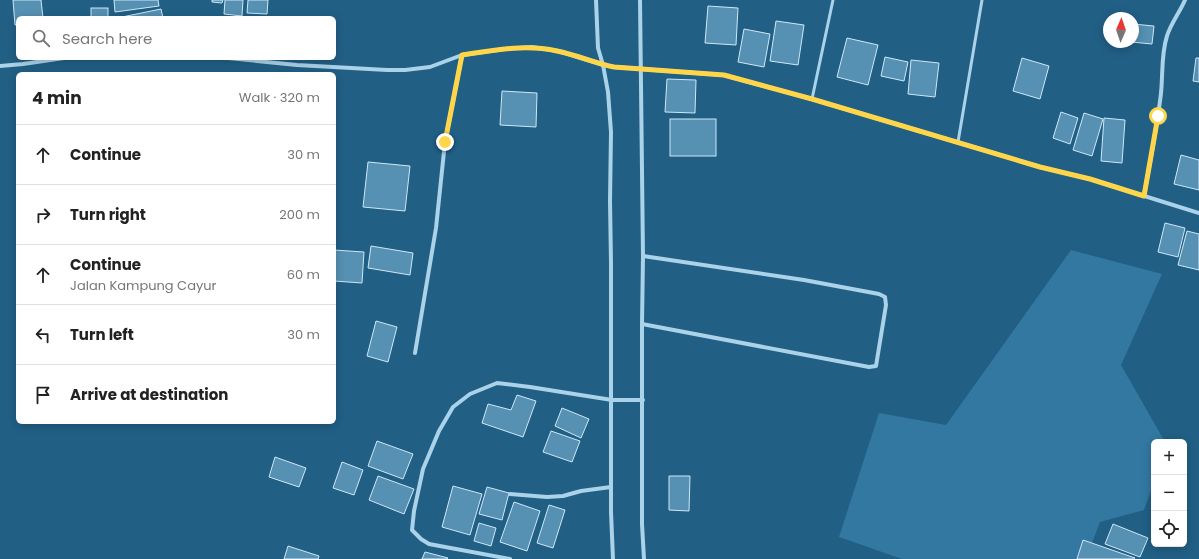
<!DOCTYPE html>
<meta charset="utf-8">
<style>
:root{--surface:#fff;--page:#f6f6f6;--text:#222;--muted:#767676;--line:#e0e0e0}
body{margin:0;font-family:Poppins,sans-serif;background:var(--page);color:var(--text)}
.controls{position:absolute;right:12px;bottom:12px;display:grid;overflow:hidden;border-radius:6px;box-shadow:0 2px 10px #0003}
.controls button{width:36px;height:36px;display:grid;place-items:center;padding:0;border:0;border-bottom:1px solid var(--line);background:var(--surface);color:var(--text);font:20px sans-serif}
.compass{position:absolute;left:1103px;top:12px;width:36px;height:36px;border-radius:50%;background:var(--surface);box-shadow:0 2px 10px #0003;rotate:2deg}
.stop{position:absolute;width:12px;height:12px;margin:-9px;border:3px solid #ffd54a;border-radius:50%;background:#fff}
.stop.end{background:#ffd54a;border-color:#fff;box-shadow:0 1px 4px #0008}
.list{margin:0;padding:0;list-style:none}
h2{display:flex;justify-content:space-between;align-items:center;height:52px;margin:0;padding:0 16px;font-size:17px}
h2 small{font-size:13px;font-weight:400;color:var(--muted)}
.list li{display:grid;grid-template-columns:26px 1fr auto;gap:12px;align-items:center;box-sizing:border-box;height:60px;padding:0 16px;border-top:1px solid var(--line)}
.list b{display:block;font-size:15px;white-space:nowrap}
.list p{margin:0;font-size:13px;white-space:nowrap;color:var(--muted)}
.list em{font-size:13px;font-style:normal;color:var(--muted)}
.icon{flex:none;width:22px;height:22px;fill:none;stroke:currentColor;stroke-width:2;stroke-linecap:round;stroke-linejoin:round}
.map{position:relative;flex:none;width:1199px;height:559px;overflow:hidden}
.search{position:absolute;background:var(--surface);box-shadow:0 2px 10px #0003;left:16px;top:16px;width:320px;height:44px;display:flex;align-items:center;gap:10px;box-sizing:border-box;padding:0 14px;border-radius:6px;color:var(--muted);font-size:15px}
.panel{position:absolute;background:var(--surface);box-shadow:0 2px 10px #0003;left:16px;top:72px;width:320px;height:352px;border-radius:6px}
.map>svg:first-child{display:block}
.green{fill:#3278a1}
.building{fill:#5690b3;stroke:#cee8f7}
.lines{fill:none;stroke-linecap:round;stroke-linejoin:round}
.lane{stroke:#aad2e9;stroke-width:3}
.street{stroke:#aad2e9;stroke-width:4}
.route{stroke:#ffd54a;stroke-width:5}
</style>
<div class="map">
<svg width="1199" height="559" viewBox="0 0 1199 559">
<rect width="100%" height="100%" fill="#215f85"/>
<path class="green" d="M1071,250L1162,274L1121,365L1165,442H1154V482L1144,510L1100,522L1086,559H902L839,537L879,413L946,425Z"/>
<g class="building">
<path d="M13,0H41L43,18H18V25H15Z"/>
<path d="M114,0H158L159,6L115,12Z"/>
<path d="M212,0H223L222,3L212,2Z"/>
<path d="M225,0H243L242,16L224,14Z"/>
<path d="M248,0H268L267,14L247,13Z"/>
<path d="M708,6L738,8L736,45L705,43Z"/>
<rect x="91" y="8" width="17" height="10"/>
<path d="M161,9L163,18H117Z"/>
<path d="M776,21L804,25L798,65L770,61Z"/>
<path d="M1133,24L1154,26L1152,44L1131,42H1133Z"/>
<path d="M744,29L770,34L764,67L738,62Z"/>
<path d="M847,38L878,45L868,85L837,77Z"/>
<path d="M885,57L908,62L904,81L881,76Z"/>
<path d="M1022,58L1049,66L1040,99L1013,91Z"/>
<path d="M1196,58H1199V82L1193,81Z"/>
<path d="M911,60L939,63L935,97L908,94Z"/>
<path d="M667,79L696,80L695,113L665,112Z"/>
<path d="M502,91L537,93L536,127L500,125Z"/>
<path d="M1061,112L1078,118L1070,144L1053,138Z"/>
<path d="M1084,113L1103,119L1092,156L1073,150Z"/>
<path d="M1104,118L1125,120L1122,163L1101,161Z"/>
<rect x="670" y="119" width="46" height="37"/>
<path d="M1181,155L1199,160V190L1174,184Z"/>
<path d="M368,162L410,166L405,211L363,207Z"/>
<path d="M1165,223L1185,228L1178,257L1158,252Z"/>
<path d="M1187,231L1199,234V270L1178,265Z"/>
<path d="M371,246L413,253L410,275L368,268Z"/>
<path d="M334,250L364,252L362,283L334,281Z"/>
<path d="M376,321L397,327L388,362L367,356Z"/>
<path d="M517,395L536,401L523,437L482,423L488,404L511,410Z"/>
<path d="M562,408L589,419L581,438L555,426Z"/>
<path d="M551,431L580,441L572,462L543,452Z"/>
<path d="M377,441L413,454L403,479L368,466Z"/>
<path d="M275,457L306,468L299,487L269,477Z"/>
<path d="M342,462L363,470L354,495L333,488Z"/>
<path d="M378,476L414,489L404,514L369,500Z"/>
<path d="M669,476H690L689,511L669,510Z"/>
<path d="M453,486L482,494L470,535L442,527Z"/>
<path d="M487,487L509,493L502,520L479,514Z"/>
<path d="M514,502L540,511L527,551L500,542Z"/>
<path d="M549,505L565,510L553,548L537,543Z"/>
<path d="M479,523L496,528L491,546L474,541Z"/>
<path d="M1113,524L1148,538L1140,557L1105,544Z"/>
<path d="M1083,540L1135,558L1134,559H1077Z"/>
<path d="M288,546L319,556L318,559H284Z"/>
<path d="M425,552L448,558L447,559H422Z"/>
</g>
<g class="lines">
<g class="lane">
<path d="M812,99L833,0"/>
<path d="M958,142L982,0"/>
</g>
<g class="street">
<path d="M596,0L598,48L603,65L608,92L611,132L610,201L611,263V512L613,559"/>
<path d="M640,0L643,256L642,324V524L644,559"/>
<path d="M228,58L297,65L387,70H405L430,67L462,55L505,49L532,47L558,51L603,65L614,67L723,75L812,99L1040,167L1090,179L1199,213"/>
<path d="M0,66L23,64L64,58"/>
<path d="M1144,196C1150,162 1157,128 1161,93C1163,74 1161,54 1167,36C1171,23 1180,12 1185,0"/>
<path d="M642,324L869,367L876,366L886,305L885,297L879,294L804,280L643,256"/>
<path d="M415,353L436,228L445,142L462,55"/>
<path d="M510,494L547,497L563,496L581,491L611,487"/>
<path d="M510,559L429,544L421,539L412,530L414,511L423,469L439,431L453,407L470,394L497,383L530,387L612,400H643"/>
</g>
</g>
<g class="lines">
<path class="route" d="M445,142L462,55C494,50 525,44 557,51C577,55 595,63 614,67L724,75L812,99L1040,167L1090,179L1144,196L1158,116"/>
</g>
</svg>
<div class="controls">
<button>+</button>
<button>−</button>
<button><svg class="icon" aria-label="locate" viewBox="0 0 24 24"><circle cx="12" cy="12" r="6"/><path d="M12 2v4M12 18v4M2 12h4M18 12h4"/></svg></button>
</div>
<svg class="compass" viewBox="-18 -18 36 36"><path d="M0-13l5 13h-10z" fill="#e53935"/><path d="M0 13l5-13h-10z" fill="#767676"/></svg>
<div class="stop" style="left:1158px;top:116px"></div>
<div class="stop end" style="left:445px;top:142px"></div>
<div class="search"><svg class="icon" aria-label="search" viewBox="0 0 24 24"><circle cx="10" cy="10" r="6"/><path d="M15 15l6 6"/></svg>Search here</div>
<section class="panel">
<h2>4 min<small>Walk · 320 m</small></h2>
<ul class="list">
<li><svg class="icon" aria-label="ahead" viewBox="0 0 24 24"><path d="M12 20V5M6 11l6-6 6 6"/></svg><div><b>Continue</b></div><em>30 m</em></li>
<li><svg class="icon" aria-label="right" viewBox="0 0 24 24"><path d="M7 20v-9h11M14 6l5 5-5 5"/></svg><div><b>Turn right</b></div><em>200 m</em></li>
<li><svg class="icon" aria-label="ahead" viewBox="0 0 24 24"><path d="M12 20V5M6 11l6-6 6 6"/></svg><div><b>Continue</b><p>Jalan Kampung Cayur</p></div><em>60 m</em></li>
<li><svg class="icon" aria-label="left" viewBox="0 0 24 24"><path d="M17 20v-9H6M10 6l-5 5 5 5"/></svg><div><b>Turn left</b></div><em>30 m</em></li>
<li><svg class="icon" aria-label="arrive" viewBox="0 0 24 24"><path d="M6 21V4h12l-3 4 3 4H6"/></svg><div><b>Arrive at destination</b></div></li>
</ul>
</section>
</div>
